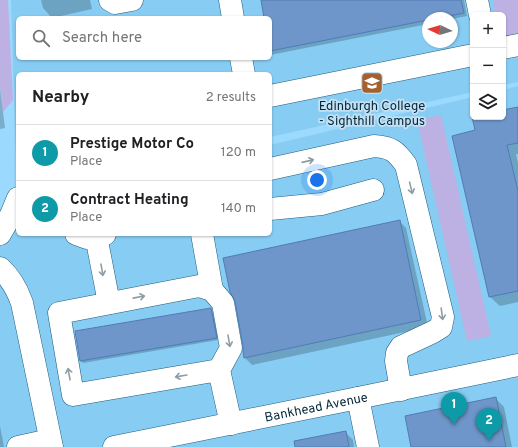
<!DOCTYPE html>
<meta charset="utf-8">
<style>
:root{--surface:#fff;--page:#f2f2f2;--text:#202124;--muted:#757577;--line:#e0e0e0;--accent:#d93025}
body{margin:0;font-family:Overpass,sans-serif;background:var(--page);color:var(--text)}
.controls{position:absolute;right:12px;top:12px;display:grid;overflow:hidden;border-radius:6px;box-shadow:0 1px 3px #0004}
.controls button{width:36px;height:36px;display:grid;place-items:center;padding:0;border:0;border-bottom:1px solid var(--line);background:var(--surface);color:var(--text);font:20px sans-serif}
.compass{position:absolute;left:422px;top:12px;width:36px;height:36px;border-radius:50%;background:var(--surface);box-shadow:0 1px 3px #0004;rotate:274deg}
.you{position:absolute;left:317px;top:180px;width:14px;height:14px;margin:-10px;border:3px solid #fff;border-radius:50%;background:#1a73e8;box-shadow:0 0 0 6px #1a73e833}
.badge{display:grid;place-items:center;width:26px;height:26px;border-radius:50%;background:var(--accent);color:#fff;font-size:13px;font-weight:700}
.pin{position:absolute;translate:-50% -33px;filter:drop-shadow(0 1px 2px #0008)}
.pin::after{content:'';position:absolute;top:21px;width:14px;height:12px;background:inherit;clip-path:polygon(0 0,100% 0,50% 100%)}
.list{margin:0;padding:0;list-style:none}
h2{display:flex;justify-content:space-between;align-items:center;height:52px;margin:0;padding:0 16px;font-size:17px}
h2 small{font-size:13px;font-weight:400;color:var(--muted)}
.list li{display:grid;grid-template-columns:26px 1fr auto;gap:12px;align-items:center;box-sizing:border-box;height:56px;padding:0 16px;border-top:1px solid var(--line)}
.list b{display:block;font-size:15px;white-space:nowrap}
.list p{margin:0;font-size:13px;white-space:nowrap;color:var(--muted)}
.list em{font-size:13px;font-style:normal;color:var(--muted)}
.icon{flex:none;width:22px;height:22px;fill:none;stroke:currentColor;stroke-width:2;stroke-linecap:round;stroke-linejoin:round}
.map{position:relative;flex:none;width:518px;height:447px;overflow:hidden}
.search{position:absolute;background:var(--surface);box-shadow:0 1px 3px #0004;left:16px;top:16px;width:256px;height:44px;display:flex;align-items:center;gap:10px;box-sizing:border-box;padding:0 14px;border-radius:6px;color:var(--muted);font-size:15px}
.panel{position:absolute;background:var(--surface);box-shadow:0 1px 3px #0004;left:16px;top:72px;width:256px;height:164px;border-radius:6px}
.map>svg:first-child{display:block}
.built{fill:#87ccf3;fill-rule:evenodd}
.green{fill:#bdb1e3}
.shadow{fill:#0003}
.building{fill:#6f96ca;stroke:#4f7cb5}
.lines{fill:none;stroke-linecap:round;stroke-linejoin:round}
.minor-casing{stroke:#205e7e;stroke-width:23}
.minor{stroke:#fff;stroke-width:22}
.oneway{stroke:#8e9da5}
.labels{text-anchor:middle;stroke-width:3.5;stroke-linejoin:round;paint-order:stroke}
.poi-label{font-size:13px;fill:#032637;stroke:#c4e1f4}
.street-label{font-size:13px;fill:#032637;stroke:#c4e1f4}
</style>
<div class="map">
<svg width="518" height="447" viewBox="0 0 518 447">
<rect width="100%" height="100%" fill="#9bd9fe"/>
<g class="built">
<path d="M11,0H518V82L503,85V15H473V92L270,137V74H18V164L16,163ZM18,18H270V58H18ZM428,18H452V42H428Z"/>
<path d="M518,86V447H0V209L18,204V234H270V145L473,97V117H503V90Z"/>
</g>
<g class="green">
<path d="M0,0H8L13,100L3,112L0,87Z"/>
<path d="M493,0H518V37L503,40V15H495Z"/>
<path d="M441,115L491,336L467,341L417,120Z"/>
</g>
<g class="shadow">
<path d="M41,0H90L92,9L52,18L43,8Z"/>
<path d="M262,0H464L467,16L452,19V18H428V24L270,55V18H265Z"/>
<path d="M0,89L5,128L0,129Z"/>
<path d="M518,108V154H516L518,163V302L500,306L490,297L476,131L478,117H503V111Z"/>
<path d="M399,221L406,228L428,327L252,365L245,358Z"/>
<path d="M211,310L213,312L218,340L83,363L81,361Z"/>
<path d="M495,398L504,407L512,447H412Z"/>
<path d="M0,426L4,447H0Z"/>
<path d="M345,432L353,440L354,447H310Z"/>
</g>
<g class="building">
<path d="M261,0H461L464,13L438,18H428V20L270,51V18H264Z"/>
<path d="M518,107V143L507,145L518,191V291L489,297L452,136L475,130L472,117H503V110Z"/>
<path d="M400,220L421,320L244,358L243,351V346L235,301L230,292L223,258Z"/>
<path d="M211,308L217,338L80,361L75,331Z"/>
<path d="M496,397L506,447H411L405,416Z"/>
<path d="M346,431L349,447H295L294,441Z"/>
</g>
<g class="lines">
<g class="minor-casing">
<g id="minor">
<path d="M110,0L115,3L132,0"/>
<path d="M230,0L233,18"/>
<path d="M477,0L480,15"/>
<path d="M503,48L518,45"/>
<path d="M241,58L244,74"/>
<path d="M270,96L473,55"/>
<path d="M270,169L374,146C391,147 396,151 406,165L443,317L441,327L433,332L401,347L397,353L396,361L401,390"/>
<path d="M270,209L322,204L373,190"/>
<path d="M0,234L11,215L18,198"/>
<path d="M76,234L87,238L105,234"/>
<path d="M202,234L212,290"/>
<path d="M96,236L109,303"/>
<path d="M0,268C11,278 17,289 22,303L52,447"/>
<path d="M219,370L73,395L59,313L199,286L212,290L223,303L231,348L219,370L231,424"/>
<path d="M358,398L368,447"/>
<path d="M18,447L50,440"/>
<path id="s1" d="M114,447L358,398L518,365"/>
</g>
</g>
<use href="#minor" class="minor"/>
</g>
<defs><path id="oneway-shaft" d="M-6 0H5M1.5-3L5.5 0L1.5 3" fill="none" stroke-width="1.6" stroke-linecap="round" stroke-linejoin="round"/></defs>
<g class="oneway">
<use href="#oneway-shaft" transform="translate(308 161) rotate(-13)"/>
<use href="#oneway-shaft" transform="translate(411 188) rotate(76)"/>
<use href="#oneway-shaft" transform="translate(102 270) rotate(80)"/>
<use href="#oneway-shaft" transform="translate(139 297) rotate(-11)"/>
<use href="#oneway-shaft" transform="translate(442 314) rotate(82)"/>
<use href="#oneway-shaft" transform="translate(229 341) rotate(80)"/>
<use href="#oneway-shaft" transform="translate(69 374) rotate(-100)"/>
<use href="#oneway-shaft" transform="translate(181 376) rotate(170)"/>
</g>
<defs>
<g id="university-square" transform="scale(1.15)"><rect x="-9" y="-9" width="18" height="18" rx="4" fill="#a4612f" stroke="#c4e1f4"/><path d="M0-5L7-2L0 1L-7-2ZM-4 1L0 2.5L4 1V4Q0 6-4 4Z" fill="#fff"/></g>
</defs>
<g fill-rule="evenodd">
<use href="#university-square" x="372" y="83"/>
</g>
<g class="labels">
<g class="poi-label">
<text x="372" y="110">Edinburgh College<tspan x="372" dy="15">- Sighthill Campus</tspan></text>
</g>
<g class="street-label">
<text dy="5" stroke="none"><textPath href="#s1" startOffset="206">Bankhead Avenue</textPath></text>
</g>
</g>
</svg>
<div class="controls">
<button>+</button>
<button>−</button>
<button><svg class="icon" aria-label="layers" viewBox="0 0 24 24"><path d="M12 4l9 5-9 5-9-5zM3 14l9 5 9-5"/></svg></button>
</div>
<svg class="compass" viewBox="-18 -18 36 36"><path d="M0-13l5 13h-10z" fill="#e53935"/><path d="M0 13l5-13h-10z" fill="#757577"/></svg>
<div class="you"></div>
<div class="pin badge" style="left:454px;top:425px;background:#0f9aa8">1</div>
<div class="pin badge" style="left:489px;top:441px;background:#0f9aa8">2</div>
<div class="search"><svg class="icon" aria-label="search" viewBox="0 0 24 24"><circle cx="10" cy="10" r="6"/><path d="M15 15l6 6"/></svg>Search here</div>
<section class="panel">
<h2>Nearby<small>2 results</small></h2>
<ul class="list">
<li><span class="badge" style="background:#0f9aa8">1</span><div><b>Prestige Motor Co</b><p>Place</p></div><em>120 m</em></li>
<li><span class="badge" style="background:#0f9aa8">2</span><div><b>Contract Heating</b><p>Place</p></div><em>140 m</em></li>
</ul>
</section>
</div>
